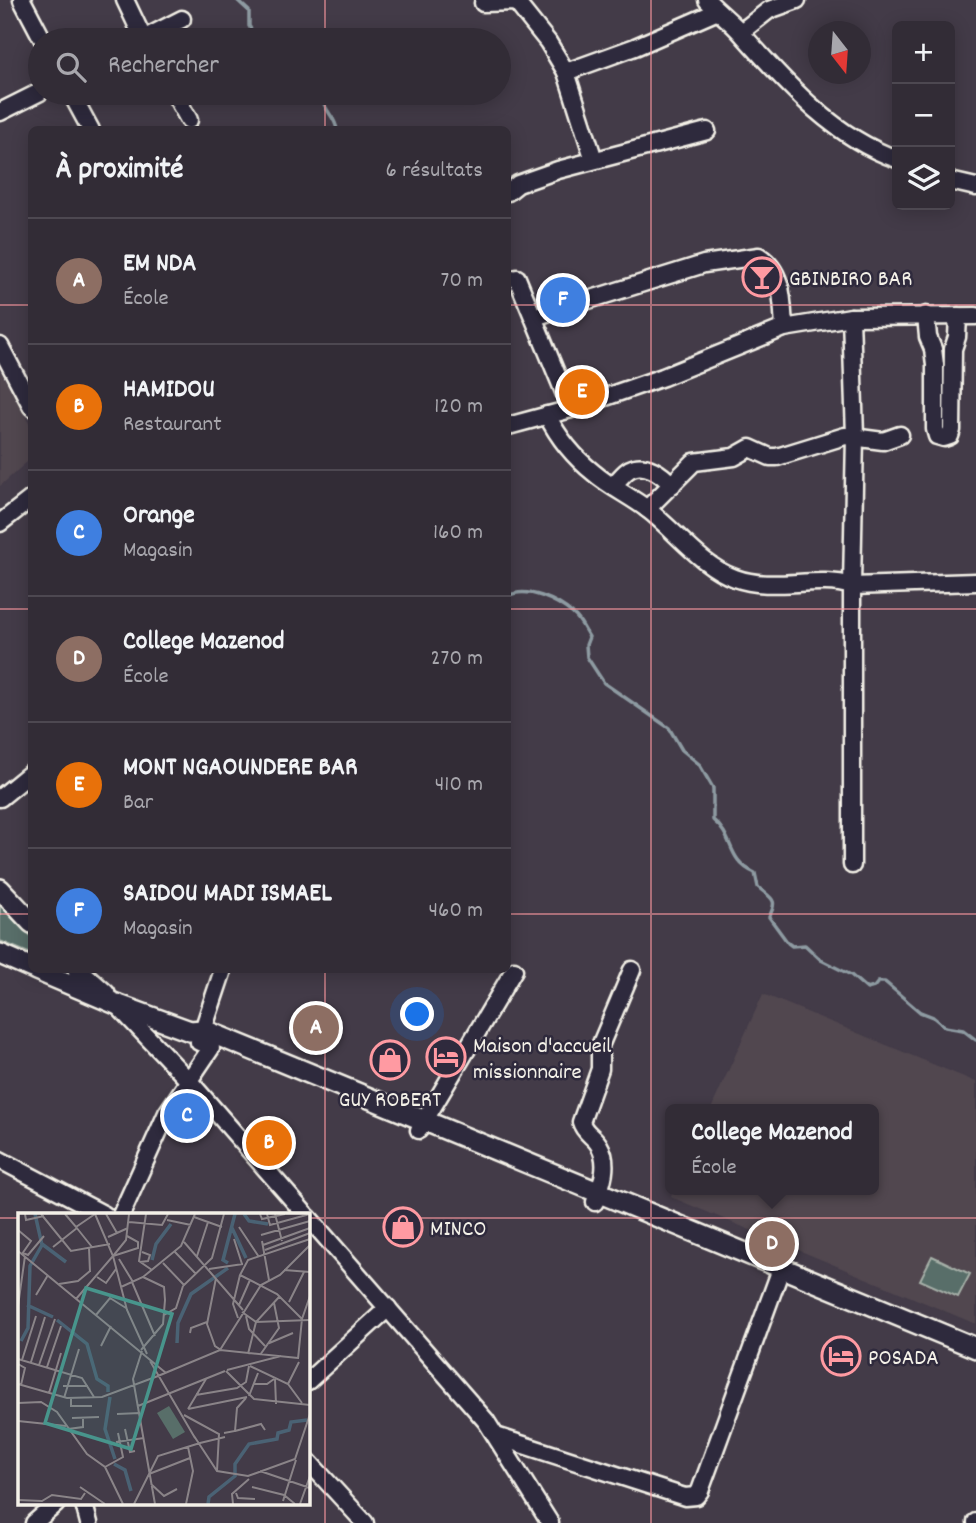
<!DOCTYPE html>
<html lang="fr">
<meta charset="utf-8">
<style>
:root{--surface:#322c36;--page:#3a343e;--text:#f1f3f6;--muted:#a8a7ad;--line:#4d4851;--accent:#ff9aa2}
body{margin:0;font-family:Dekko,sans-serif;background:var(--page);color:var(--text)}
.controls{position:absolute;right:21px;top:21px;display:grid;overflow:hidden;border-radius:10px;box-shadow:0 4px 18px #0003}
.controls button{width:63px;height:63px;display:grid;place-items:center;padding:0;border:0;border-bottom:2px solid var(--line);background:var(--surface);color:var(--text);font:35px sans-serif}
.compass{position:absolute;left:808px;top:21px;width:63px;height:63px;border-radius:50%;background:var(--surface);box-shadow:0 4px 18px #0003;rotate:163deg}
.you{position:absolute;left:418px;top:1015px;width:24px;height:24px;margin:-18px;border:5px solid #fff;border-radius:50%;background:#1a73e8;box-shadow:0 0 0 10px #1a73e833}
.badge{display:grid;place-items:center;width:46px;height:46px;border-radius:50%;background:var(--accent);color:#fff;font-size:23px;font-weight:700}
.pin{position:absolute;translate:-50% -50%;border:4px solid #fff;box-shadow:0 2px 7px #0006}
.popup{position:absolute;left:665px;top:1104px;width:214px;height:91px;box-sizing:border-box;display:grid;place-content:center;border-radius:10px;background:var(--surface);filter:drop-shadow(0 2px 5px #0005);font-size:23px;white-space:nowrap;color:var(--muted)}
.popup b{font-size:26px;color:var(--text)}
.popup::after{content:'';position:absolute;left:50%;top:100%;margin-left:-14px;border:14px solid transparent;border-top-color:var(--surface)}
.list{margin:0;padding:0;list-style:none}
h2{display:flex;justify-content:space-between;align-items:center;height:91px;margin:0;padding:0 28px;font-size:30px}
h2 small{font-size:23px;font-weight:400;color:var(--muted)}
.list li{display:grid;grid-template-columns:46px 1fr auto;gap:21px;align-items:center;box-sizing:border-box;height:126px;padding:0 28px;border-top:2px solid var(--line)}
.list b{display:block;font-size:26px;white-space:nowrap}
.list p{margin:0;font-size:23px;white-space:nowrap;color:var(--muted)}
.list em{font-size:23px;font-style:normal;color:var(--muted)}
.icon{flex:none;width:38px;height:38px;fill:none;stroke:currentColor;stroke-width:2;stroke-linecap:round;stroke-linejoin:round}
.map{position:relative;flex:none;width:976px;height:1523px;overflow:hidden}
.search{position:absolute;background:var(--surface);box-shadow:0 4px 18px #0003;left:28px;top:28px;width:483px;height:77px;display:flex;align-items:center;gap:18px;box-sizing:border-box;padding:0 24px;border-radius:38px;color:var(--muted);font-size:26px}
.panel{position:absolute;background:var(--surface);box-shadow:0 4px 18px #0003;left:28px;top:126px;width:483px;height:847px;border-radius:10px}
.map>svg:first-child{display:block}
.built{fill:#51474f}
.green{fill:#586e69;stroke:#a6b0a8;stroke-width:2}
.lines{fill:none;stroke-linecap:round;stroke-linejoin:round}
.stream{stroke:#8e9ba2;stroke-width:3.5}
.minor-casing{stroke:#f4f1e8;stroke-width:21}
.major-casing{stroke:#f4f1e8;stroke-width:24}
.minor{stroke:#2f2a3d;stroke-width:16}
.major{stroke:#2f2a3d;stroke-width:19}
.grid{fill:none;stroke:#ff9aa2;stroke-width:2;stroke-opacity:0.55}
.labels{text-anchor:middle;stroke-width:5;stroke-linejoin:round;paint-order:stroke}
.poi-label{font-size:23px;fill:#f4f1e8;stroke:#2f2a3d;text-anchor:start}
.inset-river{fill:none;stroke:#4a6274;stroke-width:3.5}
.inset-road{fill:none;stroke:#8a8488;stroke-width:2}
.view{fill:#48958c;fill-opacity:0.15;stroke:#48958c;stroke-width:3.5}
.inset-edge{fill:none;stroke:#f4f1e8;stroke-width:3.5}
</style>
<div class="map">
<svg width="976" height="1523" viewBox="0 0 976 1523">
<rect width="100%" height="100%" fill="#433b48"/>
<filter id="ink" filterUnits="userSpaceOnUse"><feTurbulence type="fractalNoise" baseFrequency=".0143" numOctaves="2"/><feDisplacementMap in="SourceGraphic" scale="14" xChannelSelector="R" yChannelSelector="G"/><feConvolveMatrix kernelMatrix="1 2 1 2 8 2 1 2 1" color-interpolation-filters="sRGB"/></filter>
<g filter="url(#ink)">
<g class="built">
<path d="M0,370L32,429L28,461L0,486Z"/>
<path d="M763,994L976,1082V1324L671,1197L674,1190H874V1109H711Z"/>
</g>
<g class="green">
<path d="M0,903L31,936V954L0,941Z"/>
<path d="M932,1256L970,1274L958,1297L920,1280Z"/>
</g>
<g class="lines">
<g class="stream">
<path d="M237,0L249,11V26L258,40"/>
<path d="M310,93L323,101C326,112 336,118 337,130"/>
<path d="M508,596C527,586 557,600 573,614C580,619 584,629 589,637L586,645L587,657L604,683L669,728L682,750L699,764L713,788V820C735,837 726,860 755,873L758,887C771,899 779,898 769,917L788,943L792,946L805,945L821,960L851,975L867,989L874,987L878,982H885L920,1012L933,1017L945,1027L963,1030L976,1040"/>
</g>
<g class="minor-casing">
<g id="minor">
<path d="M22,0L43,40"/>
<path d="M125,0L144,40"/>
<path d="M707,0C718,12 732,22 742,34C786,83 833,137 897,159"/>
<path d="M483,3L516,2L548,42L566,72"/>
<path d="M741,32L769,10L797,0"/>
<path d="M141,40L182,19"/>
<path d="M71,93L91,130"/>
<path d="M174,93L189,120"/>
<path d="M0,112L40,92"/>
<path d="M594,160L566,72L635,47L718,11"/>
<path d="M950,181L976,187"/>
<path d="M508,192L518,184L558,170L707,131"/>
<path d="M517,278L571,409"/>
<path d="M926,315L928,337L933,349L935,365V429L937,436L944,438L950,436L952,430L953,349L957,337L958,316"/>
<path d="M534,317L704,264L759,256C784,272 782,301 784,328"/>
<path d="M851,317L855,436L852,586V865"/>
<path d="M0,346L32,407"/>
<path d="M547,415C558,437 575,458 594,473C610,487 630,496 647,509C676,531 701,566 735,578C773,592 815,575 852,586L976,582"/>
<path d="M508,426L571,409L663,377L784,328L851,317L976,316"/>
<path d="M613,485C618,481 624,472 630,469C645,461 662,474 672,485"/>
<path d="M647,509L694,462L734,457L750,448L770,457H777L845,436L883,441L900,435"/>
<path d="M0,523L32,498"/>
<path d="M0,798L32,772"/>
<path d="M116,1004L190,1082L306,1215"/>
<path d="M199,1042L223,970"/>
<path d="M419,1130L514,970"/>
<path d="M0,1160L105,1215"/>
<path d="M595,1202C602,1185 610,1163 599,1145C594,1136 584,1133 581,1122L600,1069V1046L632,970"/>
<path d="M121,1215L167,1113L211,1048"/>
<path d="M308,1217L486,1421L550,1523"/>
<path d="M308,1381L388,1308"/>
<path d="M496,1436L685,1497L696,1496L700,1491L781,1269"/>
<path d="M308,1461L365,1523"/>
<path d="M84,1504L89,1523"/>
<path d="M34,1523L56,1504"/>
<path d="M976,1523V1522"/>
</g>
</g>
<g class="major-casing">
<g id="major">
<path d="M0,889L32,923"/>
<path d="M0,954L32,968"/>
<path d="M36,970L116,1004L190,1031L203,1030L214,1034L976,1348"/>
<path d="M78,970L105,994"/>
</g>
</g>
<use href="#minor" class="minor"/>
<use href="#major" class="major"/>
</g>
</g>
<path class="grid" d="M325,0V40M651,0V1523M325,93V130M0,305H32M508,305H976M0,609H32M508,609H976M0,914H32M508,914H976M325,970V1523M0,1218H19M308,1218H976"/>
<defs>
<g id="bar-ring" transform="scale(2.0125)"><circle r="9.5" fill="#2f2a3d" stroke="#ff9aa2" stroke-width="1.5"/><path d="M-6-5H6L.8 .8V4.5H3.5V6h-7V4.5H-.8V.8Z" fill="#ff9aa2"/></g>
<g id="hotel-ring" transform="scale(2.0125)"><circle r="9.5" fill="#2f2a3d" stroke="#ff9aa2" stroke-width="1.5"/><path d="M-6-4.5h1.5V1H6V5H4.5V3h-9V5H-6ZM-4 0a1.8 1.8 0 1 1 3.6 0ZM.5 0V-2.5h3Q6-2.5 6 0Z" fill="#ff9aa2"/></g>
<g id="shop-ring" transform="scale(2.0125)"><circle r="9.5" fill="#2f2a3d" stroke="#ff9aa2" stroke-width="1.5"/><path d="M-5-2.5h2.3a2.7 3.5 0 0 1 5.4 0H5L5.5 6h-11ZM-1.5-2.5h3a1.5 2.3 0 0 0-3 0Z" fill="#ff9aa2"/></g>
</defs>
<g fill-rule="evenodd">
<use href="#bar-ring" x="762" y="277"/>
<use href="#hotel-ring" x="446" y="1057"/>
<use href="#shop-ring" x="390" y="1060"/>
<use href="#shop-ring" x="403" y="1227"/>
<use href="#hotel-ring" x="841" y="1356"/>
</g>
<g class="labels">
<g class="poi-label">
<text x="789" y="285">GBINBIRO BAR</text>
<text x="473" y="1052">Maison d'accueil<tspan x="473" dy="26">missionnaire</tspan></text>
<text x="390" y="1106" text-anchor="middle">GUY ROBERT</text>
<text x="430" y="1235">MINCO</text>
<text x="868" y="1364">POSADA</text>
</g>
</g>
<g transform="translate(18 1213)">
<rect width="292" height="292" fill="#433b48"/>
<path d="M151,193L167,219L155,226L139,200Z" fill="#586e69"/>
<path class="inset-river" d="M226,1L231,8L250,11M214,15L228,45M24,31L48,49M134,47L138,31L153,11M210,50L205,47L217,1M9,92L35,104M39,107L69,131L79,166L90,173V179M3,128L10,115L12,53L24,32L17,1M159,130L160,110L173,81L210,55M92,184L87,216L97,246M96,251L107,257L113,278M190,291L191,284L217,263V251L231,231L259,226L260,220L271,217L273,209L289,207"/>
<path class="inset-road" d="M7,1L8,7L26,3M23,1L53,38L92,31M47,1L58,14L77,1M88,1L99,20M111,1L108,27L95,43L109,97L129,141M128,1L121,48L134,57M242,1L244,6L267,1M249,1L252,12L292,1M257,1L264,28M176,4L204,14M149,7L173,12M111,9L144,12L150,1M58,14L74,34M221,14L241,44M0,17L13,28L4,41M243,22L292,8M90,24L110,15M216,26L224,51M244,28L251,67M166,29L225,97M245,32L292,15M35,34L59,15M71,35L72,59M247,37L292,20M0,38L148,160M157,39L178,61M5,40L10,42L26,23M95,43L120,35V29L109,23M179,43L190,9M101,46L115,69M122,49L130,48L132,42L124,39M145,50L166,72M191,56L225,51M266,57L292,59M79,64L88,70L98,56M198,65L189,111L197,133L203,137M114,69L137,123M41,71L60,68L72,58M103,74L125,64L163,33L177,1M18,82L30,62M58,86L95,43L77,1M271,89L286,59M221,92L232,67M0,93L7,43M224,99L238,109L292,107M78,102L92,85L108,95M146,102L158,95L165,73L194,45L206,1M228,103L231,116L247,133M220,105L215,91L222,62M284,106L259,81L222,62L230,47L292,26M172,120L173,115L189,109M249,131L275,120M83,133L93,113M123,137L145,111L147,87L146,74L125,64M202,137L243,72L262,62L292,32M124,138L115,166L137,291M230,141L238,109L262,83M242,142L261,115L256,90M0,146L64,165L76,184M280,146L284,106L292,83M4,147L18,103M132,148L177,225M13,149L27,104M0,151L7,155L3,172M21,152L37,106M232,153L270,171L284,190M29,154L43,113M209,157L263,143M208,158L236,186L292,192M140,163L202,137L280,145M257,166L258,191M0,171L49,185L84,184L140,163M235,171H249L256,166M270,171L281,149M45,173H70M31,180L43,140M178,182L219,175L228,169L231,153M231,183L240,160M46,185L61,136M53,186V193H74M0,190L23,189L39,199L69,241L87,254L105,291M120,193L207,158M170,196L229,184M170,196L188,166M99,201L122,200M166,202L201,221L199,258M54,205L81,204M0,208L48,213M50,216L65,214V206M107,216L112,239L117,238M217,218L243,211L247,217M206,220L217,218L219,195L228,185M176,223L199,258L230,263L277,246L292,201M98,229L126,225M182,230L207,224M87,254L105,244L100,220M242,258L292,275M131,261L172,245M133,271L146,283L159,276M62,274L87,291M234,274L266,282L277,291M218,280L220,285L237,286M0,287L24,288L34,282L63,286L67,280M265,288L278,247M116,291L140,243L182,230M168,291L175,258L170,234M215,291L214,281L231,266M282,291L292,263"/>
<path class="view" d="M68,75L154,101L113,236L27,210Z"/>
<rect width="292" height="292" class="inset-edge"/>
</g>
</svg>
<div class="controls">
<button>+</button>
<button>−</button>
<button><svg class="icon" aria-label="layers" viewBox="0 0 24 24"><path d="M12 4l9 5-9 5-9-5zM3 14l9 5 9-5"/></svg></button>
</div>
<svg class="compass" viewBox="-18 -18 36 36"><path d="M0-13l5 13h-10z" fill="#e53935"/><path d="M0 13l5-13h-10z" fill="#a8a7ad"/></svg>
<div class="you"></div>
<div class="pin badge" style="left:316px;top:1028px;background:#8d6e63">A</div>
<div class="pin badge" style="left:269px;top:1143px;background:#e8710a">B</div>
<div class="pin badge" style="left:187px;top:1116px;background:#3f7fe0">C</div>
<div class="pin badge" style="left:772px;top:1244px;background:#8d6e63">D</div>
<div class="popup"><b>College Mazenod</b>École</div>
<div class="pin badge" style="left:582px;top:392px;background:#e8710a">E</div>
<div class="pin badge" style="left:563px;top:300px;background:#3f7fe0">F</div>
<div class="search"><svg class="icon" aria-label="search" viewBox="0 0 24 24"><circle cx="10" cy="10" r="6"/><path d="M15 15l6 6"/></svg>Rechercher</div>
<section class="panel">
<h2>À proximité<small>6 résultats</small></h2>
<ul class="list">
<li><span class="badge" style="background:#8d6e63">A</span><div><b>EM NDA</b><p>École</p></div><em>70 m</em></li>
<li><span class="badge" style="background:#e8710a">B</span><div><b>HAMIDOU</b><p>Restaurant</p></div><em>120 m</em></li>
<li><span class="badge" style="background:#3f7fe0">C</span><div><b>Orange</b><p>Magasin</p></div><em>160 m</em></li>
<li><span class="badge" style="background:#8d6e63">D</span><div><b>College Mazenod</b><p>École</p></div><em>270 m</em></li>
<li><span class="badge" style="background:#e8710a">E</span><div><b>MONT NGAOUNDERE BAR</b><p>Bar</p></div><em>410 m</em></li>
<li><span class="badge" style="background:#3f7fe0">F</span><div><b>SAIDOU MADI ISMAEL</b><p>Magasin</p></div><em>460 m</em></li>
</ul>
</section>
</div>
